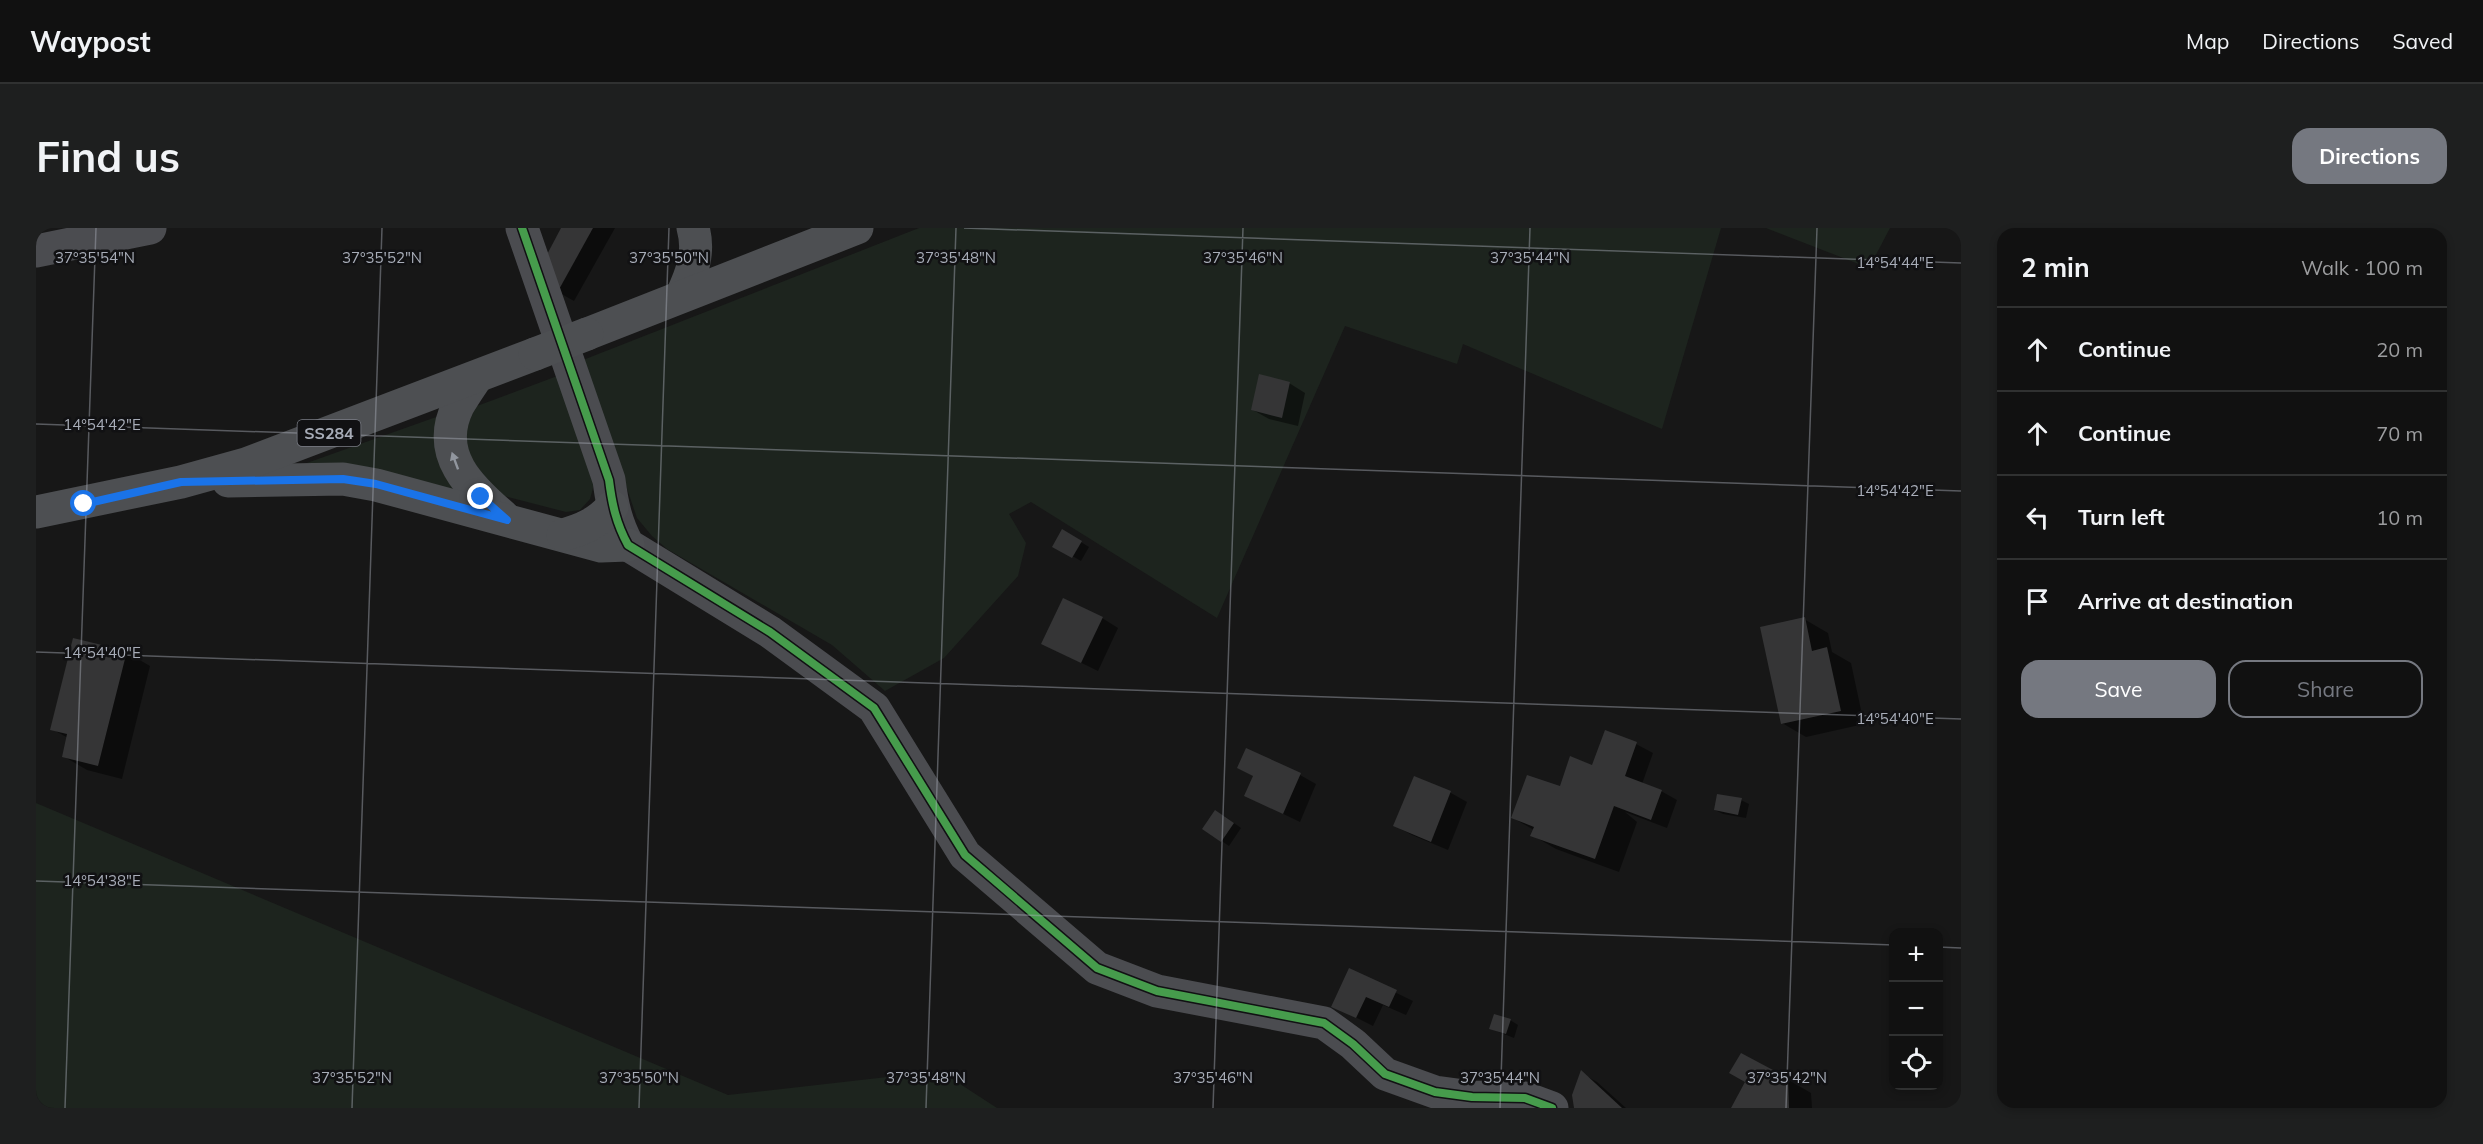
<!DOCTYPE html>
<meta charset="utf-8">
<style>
:root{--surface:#111;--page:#1e1f1f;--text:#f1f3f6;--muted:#9c9d9f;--line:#303131;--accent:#757880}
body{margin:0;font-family:Mulish,sans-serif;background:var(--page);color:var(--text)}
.controls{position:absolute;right:18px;bottom:18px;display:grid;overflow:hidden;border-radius:12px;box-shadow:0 3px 9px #0003}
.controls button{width:54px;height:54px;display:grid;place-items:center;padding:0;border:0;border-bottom:2px solid var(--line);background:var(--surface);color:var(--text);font:30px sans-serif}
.stop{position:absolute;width:18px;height:18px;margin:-14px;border:4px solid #1a73e8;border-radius:50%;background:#fff}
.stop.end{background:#1a73e8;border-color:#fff;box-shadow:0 2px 6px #0008}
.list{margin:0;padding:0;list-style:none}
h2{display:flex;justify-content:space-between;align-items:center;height:78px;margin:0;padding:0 24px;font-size:26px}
h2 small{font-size:20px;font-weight:400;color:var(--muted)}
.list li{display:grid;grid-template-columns:39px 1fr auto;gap:18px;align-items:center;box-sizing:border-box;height:84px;padding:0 24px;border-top:2px solid var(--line)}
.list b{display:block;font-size:22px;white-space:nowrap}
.list em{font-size:20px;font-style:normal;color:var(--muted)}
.actions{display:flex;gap:12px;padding:18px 24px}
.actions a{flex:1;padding:14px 0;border:2px solid var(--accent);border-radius:18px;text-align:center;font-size:21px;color:var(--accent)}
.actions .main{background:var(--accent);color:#fff}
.icon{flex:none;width:33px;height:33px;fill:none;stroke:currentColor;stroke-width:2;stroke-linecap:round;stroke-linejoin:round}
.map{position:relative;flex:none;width:1925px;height:880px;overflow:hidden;border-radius:18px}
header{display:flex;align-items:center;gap:36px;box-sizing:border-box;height:84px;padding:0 30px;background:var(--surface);border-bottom:2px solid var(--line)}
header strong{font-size:28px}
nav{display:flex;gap:33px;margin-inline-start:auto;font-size:21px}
.intro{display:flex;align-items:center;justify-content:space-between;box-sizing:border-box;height:144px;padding:0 36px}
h1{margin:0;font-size:42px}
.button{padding:15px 27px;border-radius:18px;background:var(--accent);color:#fff;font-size:21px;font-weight:700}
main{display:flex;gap:36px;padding:0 36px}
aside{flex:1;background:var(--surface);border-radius:18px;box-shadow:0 3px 9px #0003}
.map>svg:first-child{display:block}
.green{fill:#1d241e}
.shadow{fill:#0007}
.building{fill:#353536}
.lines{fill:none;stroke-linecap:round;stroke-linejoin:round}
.minor{stroke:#4b4c50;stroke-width:33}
.major{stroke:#4d4f52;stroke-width:33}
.major-bridge{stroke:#4d4f52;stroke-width:33}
.cycleway-casing{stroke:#111113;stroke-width:11}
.cycleway{stroke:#469c4c;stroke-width:8}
.oneway{fill:#91969e}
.route{stroke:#1a73e8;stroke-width:8}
.ticks{fill:none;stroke:#a8adb8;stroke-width:1.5;stroke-opacity:0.45}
.labels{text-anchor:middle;stroke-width:5;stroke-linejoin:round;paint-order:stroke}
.shield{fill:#111113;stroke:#7b7e86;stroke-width:1.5}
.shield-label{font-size:16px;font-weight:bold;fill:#a8adb8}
.ticks-label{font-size:15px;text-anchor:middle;fill:#a8adb8;stroke:#111113;stroke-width:5;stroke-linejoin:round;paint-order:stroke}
</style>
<header>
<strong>Waypost</strong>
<nav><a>Map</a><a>Directions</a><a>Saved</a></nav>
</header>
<div class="intro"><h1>Find us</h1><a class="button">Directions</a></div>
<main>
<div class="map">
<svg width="1925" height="880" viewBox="0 0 1925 880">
<rect width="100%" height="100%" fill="#171717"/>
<g class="green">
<path d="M883,0H1685L1626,201L1427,116L1421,136L1309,98L1181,390L995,274L973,286L990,315L982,348L908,430L849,463L796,417L631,321L616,308L601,290L547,132Z"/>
<path d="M1730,0H1854L1833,40Z"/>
<path d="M524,147L560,249L554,271L544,282L530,284L464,267L447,255L428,217L430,198L441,178Z"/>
<path d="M403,188L424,269L268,236Z"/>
<path d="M0,575L692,867L904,843L961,880H0Z"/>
</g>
<g class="shadow">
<path d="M527,0H579L538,73L522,64Z"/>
<path d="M1253,155L1269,165L1262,198L1233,191L1217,182Z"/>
<path d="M1027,303L1053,319L1045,333L1019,318Z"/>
<path d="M1066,390L1082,400L1062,443L1007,416Z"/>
<path d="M1768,391L1792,405L1796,424L1815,435L1828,496L1770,509L1746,495Z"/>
<path d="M90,424L114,438L86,551L51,542L27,528L32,510L16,501Z"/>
<path d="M1600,516L1617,525L1606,556L1625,563L1641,572L1631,600L1589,584L1601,594L1583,644L1520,621L1496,607L1498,602L1477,590L1530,563L1557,538Z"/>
<path d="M1264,547L1280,556L1264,594L1210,568Z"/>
<path d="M1379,550L1415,565L1431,574L1412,622L1376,607L1359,598Z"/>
<path d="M1705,572L1713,576L1710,590L1687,586L1679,582Z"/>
<path d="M1188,588L1205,600L1193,618L1168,601Z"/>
<path d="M1313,742L1377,773L1370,787L1347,777L1337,798L1297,778Z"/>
<path d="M1474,792L1482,797L1478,810L1455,801Z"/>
<path d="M1545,845L1561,854L1590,880H1539Z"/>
<path d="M1751,851L1775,865L1776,880H1697L1711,854Z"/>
</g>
<g class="building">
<path d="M525,0H557L521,65L506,36Z"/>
<path d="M1223,146L1254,154L1246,190L1215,182Z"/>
<path d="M1026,301L1046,313L1036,330L1016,319Z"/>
<path d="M1027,370L1067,389L1045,435L1005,416Z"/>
<path d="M1769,389L1776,423L1791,419L1805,483L1745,496L1724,399Z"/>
<path d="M37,410L91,423L62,538L26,529L31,506L14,502Z"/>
<path d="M1569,502L1601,514L1589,548L1626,562L1615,592L1578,578L1559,631L1494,608L1498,599L1475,590L1491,547L1524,558L1534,528L1556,537Z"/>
<path d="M1210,520L1265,545L1247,586L1208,568L1217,548L1201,540Z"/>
<path d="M1378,548L1415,563L1395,614L1357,598Z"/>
<path d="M1681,566L1706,570L1702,587L1678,582Z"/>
<path d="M1179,582L1198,595L1185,614L1166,601Z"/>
<path d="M1313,740L1361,762L1353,779L1330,769L1320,790L1295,779Z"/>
<path d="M1458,786L1475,791L1470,806L1453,801Z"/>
<path d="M1705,825L1752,850L1753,880H1695L1709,854L1693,845Z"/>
<path d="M1545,842L1586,880H1538L1536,867Z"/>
</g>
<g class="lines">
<g class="minor">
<path d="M486,0L573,252C576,276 580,295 592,317L734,404L838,480L929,627L1061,740L1121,763L1288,795L1317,816L1349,846L1399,864L1436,869L1489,870L1516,880"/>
<path d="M0,23L114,0"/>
</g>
<g class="major">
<path d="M646,67C656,45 664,24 657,0"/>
<path d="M551,106L821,0"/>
<path d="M440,150C434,159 427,169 422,178C398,226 434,260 467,288"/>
<path d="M192,253L307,251L340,257L565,318L592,317"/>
<path d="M0,284L145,254L210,236L499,126"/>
<path d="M527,307C548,301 561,295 576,279"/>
</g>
<path class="major-bridge" d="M499,126L551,106"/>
<g class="cycleway-casing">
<path id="cycleway" d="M486,0L573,252C576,276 580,295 592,317L734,404L838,480L929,627L1061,740L1121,763L1288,795L1317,816L1349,846L1399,864L1436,869L1489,870L1516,880"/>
</g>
<use href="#cycleway" class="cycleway"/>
</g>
<defs><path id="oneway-solid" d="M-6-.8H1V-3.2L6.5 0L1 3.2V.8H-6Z" transform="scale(1.5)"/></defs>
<use class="oneway" href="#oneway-solid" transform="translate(419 233) rotate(-110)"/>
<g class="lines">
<path class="route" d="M48,276L145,254L307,251L340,256L471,292L445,269"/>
</g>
<path class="ticks" d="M928,0L1925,35M0,196L1925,263M0,424L1925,491M0,653L1858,717M1902,719L1925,720M29,880L60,0M316,880L346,0M603,880L633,0M890,880L920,0M1177,880L1207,0M1464,880L1494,0M1750,880L1781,0"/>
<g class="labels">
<rect class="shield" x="261.5" y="192" width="63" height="26" rx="4.5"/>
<g class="shield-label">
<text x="293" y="211">SS284</text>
</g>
</g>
<g class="ticks-label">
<text x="59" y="35">37°35'54"N</text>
<text x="346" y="35">37°35'52"N</text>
<text x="633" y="35">37°35'50"N</text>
<text x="920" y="35">37°35'48"N</text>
<text x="1207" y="35">37°35'46"N</text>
<text x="1494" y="35">37°35'44"N</text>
<text x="1859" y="40">14°54'44"E</text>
<text x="66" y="202">14°54'42"E</text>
<text x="1859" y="268">14°54'42"E</text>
<text x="66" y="430">14°54'40"E</text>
<text x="1859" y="496">14°54'40"E</text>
<text x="66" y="658">14°54'38"E</text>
<text x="316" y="855">37°35'52"N</text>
<text x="603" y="855">37°35'50"N</text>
<text x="890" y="855">37°35'48"N</text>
<text x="1177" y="855">37°35'46"N</text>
<text x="1464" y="855">37°35'44"N</text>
<text x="1751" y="855">37°35'42"N</text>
</g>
</svg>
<div class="controls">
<button>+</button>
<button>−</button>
<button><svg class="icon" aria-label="locate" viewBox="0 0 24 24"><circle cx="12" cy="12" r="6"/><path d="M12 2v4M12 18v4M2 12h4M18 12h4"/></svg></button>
</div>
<div class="stop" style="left:48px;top:276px"></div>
<div class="stop end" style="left:445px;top:269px"></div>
</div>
<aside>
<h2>2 min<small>Walk · 100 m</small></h2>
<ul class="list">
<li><svg class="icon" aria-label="ahead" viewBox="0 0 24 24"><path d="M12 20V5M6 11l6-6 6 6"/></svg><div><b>Continue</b></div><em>20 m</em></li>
<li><svg class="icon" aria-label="ahead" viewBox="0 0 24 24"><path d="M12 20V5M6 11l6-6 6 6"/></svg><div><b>Continue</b></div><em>70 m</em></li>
<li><svg class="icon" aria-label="left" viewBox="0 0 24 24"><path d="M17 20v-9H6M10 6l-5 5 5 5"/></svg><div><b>Turn left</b></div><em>10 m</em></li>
<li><svg class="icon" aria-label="arrive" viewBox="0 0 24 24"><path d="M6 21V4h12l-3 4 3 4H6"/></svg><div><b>Arrive at destination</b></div></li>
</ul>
<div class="actions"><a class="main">Save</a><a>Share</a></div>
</aside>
</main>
